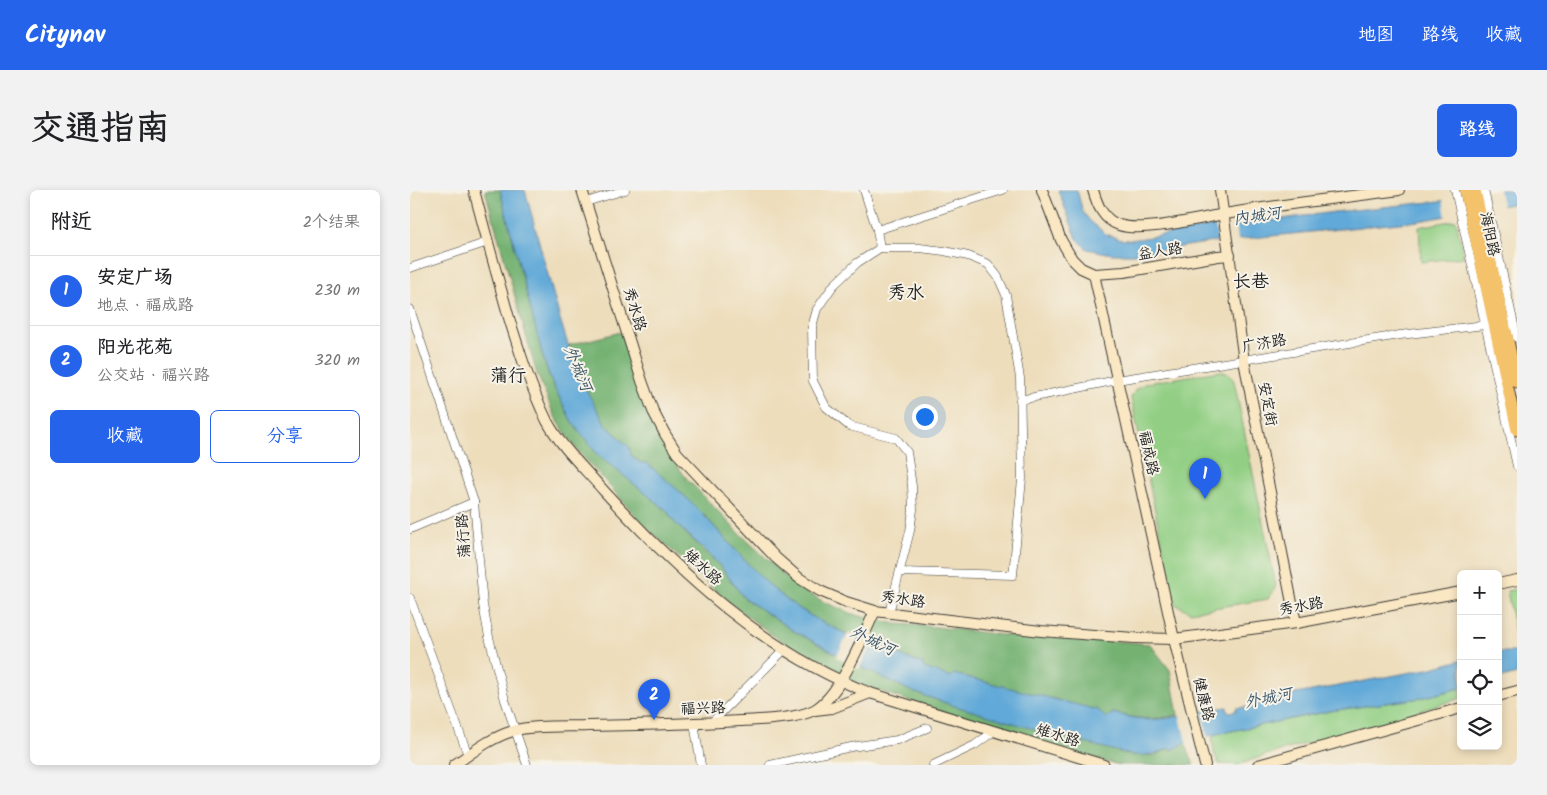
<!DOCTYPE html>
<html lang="zh">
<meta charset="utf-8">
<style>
:root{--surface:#fff;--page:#f2f2f2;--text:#202124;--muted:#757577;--line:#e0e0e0;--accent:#2563eb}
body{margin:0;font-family:Kalam,"LXGW WenKai TC",sans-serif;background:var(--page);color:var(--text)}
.controls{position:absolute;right:15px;bottom:15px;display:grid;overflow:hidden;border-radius:8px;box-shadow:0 2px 8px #0003}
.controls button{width:45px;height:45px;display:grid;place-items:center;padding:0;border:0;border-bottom:1px solid var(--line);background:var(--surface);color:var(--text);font:25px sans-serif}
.you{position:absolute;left:514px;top:226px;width:18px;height:18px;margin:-12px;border:4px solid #fff;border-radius:50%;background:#1a73e8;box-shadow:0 0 0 8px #1a73e833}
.badge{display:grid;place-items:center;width:32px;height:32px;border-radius:50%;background:var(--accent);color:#fff;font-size:16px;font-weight:700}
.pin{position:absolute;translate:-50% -41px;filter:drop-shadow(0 1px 2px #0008)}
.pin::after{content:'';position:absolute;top:26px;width:18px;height:15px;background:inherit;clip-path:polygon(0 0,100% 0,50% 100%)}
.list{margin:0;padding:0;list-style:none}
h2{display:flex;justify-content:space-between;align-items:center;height:65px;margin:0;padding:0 20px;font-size:21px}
h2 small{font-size:16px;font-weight:400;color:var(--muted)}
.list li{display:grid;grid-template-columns:32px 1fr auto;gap:15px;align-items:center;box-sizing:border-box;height:70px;padding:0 20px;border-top:1px solid var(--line)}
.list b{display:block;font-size:19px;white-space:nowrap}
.list p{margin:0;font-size:16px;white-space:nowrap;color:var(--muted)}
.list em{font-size:16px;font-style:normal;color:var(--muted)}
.actions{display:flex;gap:10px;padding:15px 20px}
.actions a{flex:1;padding:11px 0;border:1px solid var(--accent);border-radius:8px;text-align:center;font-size:18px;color:var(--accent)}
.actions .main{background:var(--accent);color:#fff}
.icon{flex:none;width:28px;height:28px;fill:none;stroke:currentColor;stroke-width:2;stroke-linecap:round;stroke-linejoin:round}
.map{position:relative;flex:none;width:1107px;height:575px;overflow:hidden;border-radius:8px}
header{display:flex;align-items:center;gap:30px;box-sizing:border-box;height:70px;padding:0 25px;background:var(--accent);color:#fff}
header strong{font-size:24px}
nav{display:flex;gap:28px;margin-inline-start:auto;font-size:18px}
.intro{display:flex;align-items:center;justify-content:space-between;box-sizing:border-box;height:120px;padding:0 30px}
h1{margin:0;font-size:35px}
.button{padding:12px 22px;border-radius:8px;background:var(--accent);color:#fff;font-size:18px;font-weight:700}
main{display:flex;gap:30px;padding:0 30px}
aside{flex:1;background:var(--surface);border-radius:8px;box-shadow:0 2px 8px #0003}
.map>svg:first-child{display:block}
.green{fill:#92cf84;stroke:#577650}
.forest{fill:#75b272;stroke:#486747}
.water{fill:#61a9d8;stroke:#3e627a}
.pier{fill:#edddbb}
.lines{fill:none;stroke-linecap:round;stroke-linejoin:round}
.street-casing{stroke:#3b3934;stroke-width:9}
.secondary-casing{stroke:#3b3934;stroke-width:12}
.primary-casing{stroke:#3b3934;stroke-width:13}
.street{stroke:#fff;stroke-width:8}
.secondary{stroke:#fae7c3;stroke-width:10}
.primary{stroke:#f3c26a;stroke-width:11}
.labels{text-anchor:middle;stroke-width:4;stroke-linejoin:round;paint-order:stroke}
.street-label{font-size:15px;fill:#1c1c1c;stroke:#f7f3e8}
.water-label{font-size:16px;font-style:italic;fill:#385467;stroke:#f7f3e8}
.quarter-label{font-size:18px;fill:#1c1c1c;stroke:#f7f3e8}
</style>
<header>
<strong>Citynav</strong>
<nav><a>地图</a><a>路线</a><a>收藏</a></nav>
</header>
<div class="intro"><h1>交通指南</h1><a class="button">路线</a></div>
<main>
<aside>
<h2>附近<small>2个结果</small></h2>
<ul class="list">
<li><span class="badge">1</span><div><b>安定广场</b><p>地点 · 福成路</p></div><em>230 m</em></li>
<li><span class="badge">2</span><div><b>阳光花苑</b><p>公交站 · 福兴路</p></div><em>320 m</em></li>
</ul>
<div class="actions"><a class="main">收藏</a><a>分享</a></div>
</aside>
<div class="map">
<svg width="1107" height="575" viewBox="0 0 1107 575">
<rect width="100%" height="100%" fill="#f7f3e8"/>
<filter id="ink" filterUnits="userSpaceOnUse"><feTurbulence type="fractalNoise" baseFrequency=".02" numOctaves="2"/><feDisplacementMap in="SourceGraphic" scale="10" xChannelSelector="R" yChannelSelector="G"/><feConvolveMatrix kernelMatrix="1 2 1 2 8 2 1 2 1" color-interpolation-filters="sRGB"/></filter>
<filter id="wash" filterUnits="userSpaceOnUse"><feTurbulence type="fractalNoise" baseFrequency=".0096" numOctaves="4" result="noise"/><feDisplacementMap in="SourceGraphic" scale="20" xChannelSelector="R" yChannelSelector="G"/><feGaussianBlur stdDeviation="1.12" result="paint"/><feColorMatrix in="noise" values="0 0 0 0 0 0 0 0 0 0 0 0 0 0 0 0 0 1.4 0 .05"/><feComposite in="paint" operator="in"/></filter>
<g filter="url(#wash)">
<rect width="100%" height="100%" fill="#edddbb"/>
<g class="green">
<path d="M1046,30L1054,67L1011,72L1009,37Z"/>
<path d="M810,181L819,184L824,191L866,396L858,409L780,422L765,414L721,208L726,199L736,193Z"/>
<path d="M1107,399V453L1097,401Z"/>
<path d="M1051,498V508L984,529L856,565L828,575L809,574L804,563L802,545L920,521L1011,508Z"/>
</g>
<g class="forest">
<path d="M75,0H90L134,171L142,193L162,232L188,265L256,320L266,334L311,377L334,408L382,440L455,479L503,502L545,516L743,566L760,558L762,560L775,553L784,575H710L660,563L444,493L365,447L317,411L234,335L164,256L144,225L126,181Z"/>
<path d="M211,142L228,199L250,251L277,289L327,341L387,397L416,413L446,425L487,434L527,437L609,447L662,448L740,454L760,480L768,525C743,531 728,529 703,523L696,528L544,484L541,487L513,478V474C467,457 415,439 376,409C341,383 315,345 283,314C264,296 241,282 221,265L219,257L196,235L177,204L167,184L159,155Z"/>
</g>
<g class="water">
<path d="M90,0H115L150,129L167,184L196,235L219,257L221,265L230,273H237C252,287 269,300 283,314C313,344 342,383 376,409C415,439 467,457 513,474L514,478L541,487L544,484L688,520L696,528L703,523C719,527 734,531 750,529C772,527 794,520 817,517L818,522L826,521V518L836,517V519L845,518L844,512L1018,479L1051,470V498L1011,508L920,521L802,545L775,553L762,560L760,558C744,565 738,566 721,565L634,542L545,516L503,502L455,479L382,440L334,408L311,377L295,360L266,334L256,320L188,265L162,232L142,193L134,171Z"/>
<path d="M648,0H667L673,22L680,31L696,44L714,50L728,49L803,36L835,34L924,22L1040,10L1090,0H1107V13L1009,31L803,52L725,64H702L677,59L667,49Z"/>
<path d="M1088,462H1107V484L1088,489Z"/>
</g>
<g class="pier">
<path d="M1078,0H1089L1093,19L1036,28L1033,8Z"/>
<path d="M826,32L828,51L808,54L805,34Z"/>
<path d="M439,442L463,452L449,479L426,467Z"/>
<path d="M791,518L798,548L777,555L769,522Z"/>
</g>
</g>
<g filter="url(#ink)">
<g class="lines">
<g class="street-casing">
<g id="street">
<path d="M454,0L467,40L470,58"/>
<path d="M1045,0L1107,276"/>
<path d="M1074,0L1107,148"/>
<path d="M176,12L215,0"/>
<path d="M467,40L593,0"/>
<path d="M0,78L78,52"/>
<path d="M0,119L64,312L73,415L79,447L95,510L117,575"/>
<path d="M610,210L707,190L990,145L1075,135L1104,137"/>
<path d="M0,339L64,312"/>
<path d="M0,408L58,565"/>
<path d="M479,423L500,341L503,320L502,296L497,262L486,248L439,236L416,217L403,191L402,137L407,119L423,96L447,73L470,58H510L534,61L558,66L578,74L588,87L596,105L610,188L612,289L603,385L490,382"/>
<path d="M284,533L291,575"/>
<path d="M301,533L375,459"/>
<path d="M360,575L441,557L487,550L517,538"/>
<path d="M523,575L565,555L584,541"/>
</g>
</g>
<g class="secondary-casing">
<g id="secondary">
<path d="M64,0C75,43 87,85 99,128C110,163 121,198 137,231C151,257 175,279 194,301C269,383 355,463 460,503L694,575"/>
<path d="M172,0L232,191L243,221L255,244L267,263L366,368L389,388L410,401L436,412L465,421L631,441L724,448L764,449L886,433L1051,402"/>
<path d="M632,0L651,50L662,69L671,78L684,84L714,82L808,66L820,65"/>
<path d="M683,0C687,14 693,30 709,35C732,43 790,28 815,24C872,14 931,8 989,0"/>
<path d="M810,0L834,171L886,433"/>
<path d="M684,84L764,449L795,575"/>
<path d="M1088,394L1107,390"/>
<path d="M1088,506L1107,501"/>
<path d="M405,520L422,518L460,503"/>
<path d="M44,575C63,562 80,548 103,541C122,535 157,537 178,536C229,535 279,534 330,531C350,530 387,529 404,520C431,505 452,448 465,421"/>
<path d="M848,575L1051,518"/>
</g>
</g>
<g class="primary-casing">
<g id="primary">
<path d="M1055,0L1107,240"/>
<path d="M1065,0L1107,192"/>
</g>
</g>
<use href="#street" class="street"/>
<use href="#secondary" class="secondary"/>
<use href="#primary" class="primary"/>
</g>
</g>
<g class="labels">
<g class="street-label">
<text transform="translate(1080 44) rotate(78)" y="5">海阳路</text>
<text transform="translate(750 61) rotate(-9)" y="5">益人路</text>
<text transform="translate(225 119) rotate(73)" y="5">秀水路</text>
<text transform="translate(854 153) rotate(-10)" y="5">广济路</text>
<text transform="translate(858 214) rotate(79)" y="5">安定街</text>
<text transform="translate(739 263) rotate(78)" y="5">福成路</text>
<text transform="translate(53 346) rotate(-94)" y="5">蒲行路</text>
<text transform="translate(293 377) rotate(42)" y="5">雉水路</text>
<text transform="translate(493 409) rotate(9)" y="5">秀水路</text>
<text transform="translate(891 416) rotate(-10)" y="5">秀水路</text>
<text transform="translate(794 509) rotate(76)" y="5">健康路</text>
<text transform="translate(293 518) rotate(-2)" y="5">福兴路</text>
<text transform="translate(648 545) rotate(17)" y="5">雉水路</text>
</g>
<g class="water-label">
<text transform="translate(847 25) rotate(-8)" y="6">内城河</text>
<text transform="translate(169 178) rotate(67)" y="6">外城河</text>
<text transform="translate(463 450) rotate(25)" y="6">外城河</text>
<text transform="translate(858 507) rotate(-11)" y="6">外城河</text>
</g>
<g class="quarter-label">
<text x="841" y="97">长巷</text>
<text x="496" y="108">秀水</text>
<text x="98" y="191">蒲行</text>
</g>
</g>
</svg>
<div class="controls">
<button>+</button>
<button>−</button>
<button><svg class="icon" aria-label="locate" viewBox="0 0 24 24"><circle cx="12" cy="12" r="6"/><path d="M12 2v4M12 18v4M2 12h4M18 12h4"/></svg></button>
<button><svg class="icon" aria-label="layers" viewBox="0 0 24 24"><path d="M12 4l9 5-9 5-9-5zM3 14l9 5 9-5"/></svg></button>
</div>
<div class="you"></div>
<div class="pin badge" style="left:795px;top:309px">1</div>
<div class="pin badge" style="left:244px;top:530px">2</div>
</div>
</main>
